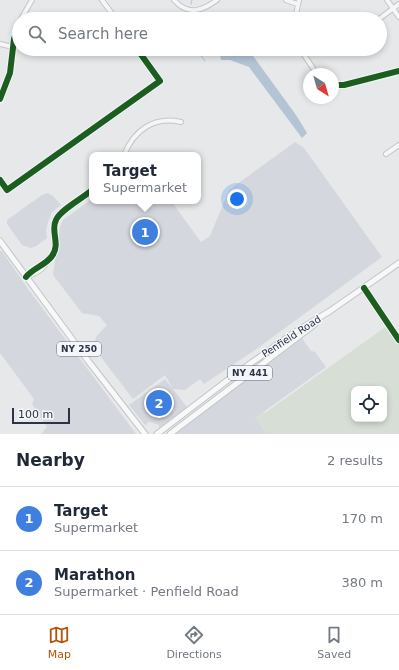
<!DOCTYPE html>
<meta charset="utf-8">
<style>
:root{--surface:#fff;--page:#f2f2f3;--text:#1f2937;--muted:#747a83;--line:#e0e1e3;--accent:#b45309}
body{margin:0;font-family:"DejaVu Sans",sans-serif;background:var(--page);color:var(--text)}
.controls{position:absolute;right:12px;bottom:12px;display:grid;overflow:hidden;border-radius:8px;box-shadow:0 2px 6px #0003}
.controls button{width:36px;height:36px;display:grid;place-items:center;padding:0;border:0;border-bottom:1px solid var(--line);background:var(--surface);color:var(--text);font:20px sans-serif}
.compass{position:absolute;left:303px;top:68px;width:36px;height:36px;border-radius:50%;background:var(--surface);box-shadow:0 2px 6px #0003;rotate:143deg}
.scale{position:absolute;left:12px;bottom:10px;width:58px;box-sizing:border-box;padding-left:4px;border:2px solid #2b3445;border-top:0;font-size:11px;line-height:14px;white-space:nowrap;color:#2b3445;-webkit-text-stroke:3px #f4f6f9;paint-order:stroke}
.you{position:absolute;left:237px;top:199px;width:14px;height:14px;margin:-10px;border:3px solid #fff;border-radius:50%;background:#1a73e8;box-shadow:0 0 0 6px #1a73e833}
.badge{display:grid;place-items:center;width:26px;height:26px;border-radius:50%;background:var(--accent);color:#fff;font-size:13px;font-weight:700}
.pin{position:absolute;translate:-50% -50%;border:2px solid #fff;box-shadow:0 1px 4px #0006}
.popup{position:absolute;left:89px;top:152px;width:112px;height:52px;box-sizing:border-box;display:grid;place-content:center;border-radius:8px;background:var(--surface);filter:drop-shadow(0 1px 3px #0005);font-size:13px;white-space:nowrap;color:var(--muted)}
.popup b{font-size:15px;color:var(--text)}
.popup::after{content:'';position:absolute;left:50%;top:100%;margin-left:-8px;border:8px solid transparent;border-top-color:var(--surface)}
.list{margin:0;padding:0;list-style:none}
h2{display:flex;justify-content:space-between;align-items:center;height:52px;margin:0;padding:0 16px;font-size:17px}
h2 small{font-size:13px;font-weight:400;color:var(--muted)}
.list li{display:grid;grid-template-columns:26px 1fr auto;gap:12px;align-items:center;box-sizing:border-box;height:64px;padding:0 16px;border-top:1px solid var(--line)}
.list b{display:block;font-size:15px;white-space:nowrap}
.list p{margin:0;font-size:13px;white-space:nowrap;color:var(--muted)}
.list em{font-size:13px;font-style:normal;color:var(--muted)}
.icon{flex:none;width:22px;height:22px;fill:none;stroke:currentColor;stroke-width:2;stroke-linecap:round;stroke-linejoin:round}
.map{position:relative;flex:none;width:399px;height:434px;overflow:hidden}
.search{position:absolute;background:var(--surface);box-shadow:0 2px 6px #0003;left:12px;right:12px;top:12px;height:44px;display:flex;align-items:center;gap:10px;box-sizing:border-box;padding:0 14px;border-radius:22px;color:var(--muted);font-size:15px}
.sheet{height:180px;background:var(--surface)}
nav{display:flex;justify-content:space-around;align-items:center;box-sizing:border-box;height:56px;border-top:1px solid var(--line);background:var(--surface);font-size:11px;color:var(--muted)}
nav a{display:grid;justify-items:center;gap:2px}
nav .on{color:var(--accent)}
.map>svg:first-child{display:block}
.built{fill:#d4d7dd}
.green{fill:#d6ded6;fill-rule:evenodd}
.water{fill:#b4c4d5}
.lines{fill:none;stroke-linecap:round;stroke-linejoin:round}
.stream{stroke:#b4c4d5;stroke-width:1}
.minor-casing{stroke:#c4c6c8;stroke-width:6}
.major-casing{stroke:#c2c5c8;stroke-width:7}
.minor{stroke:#f5f6f7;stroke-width:4}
.major{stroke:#f8f8f8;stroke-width:5}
.cycleway-casing{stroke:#f4f6f9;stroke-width:8}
.cycleway{stroke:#1b5e20;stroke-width:6}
.labels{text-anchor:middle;stroke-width:3;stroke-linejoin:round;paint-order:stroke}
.shield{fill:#f4f6f9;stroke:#676e7b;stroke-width:1}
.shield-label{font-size:9px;font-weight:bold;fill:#2b3445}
.street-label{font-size:10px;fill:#2b3445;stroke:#f4f6f9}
</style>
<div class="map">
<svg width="399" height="434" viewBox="0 0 399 434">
<rect width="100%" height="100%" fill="#e6e8ea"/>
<g class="built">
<path d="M295,142L304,148L382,257L255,350L204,384L200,379L185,390L173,389L187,407L159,428V425L153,423L148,422L146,426L129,405L165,379L173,389L165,375L133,399L94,348L96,337L107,325L99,316L82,313L53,275L60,227L63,220L92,199V201H171L201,242L210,236L229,190Z"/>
<path d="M48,193L53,196L61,205L52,212L48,222L46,230L47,238L36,246L31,248L22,245L7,224V220L42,195Z"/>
<path d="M0,251H2L28,289L136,434H41L47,427L32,404L34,399L0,353Z"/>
<path d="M302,338L311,351L315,352L326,367L255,418L267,434H174Z"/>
</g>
<path class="green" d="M387,326L399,343V434H267L255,418L264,412L265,413ZM354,389H384V419H354Z"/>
<path class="water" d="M226,49H246L251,53L296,115L307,133L302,138L249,67L230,60H221L220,55Z"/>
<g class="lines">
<g class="stream">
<path d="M191,4L192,0"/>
<path d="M189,19V18"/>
<path d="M196,49L205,61"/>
</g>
<g class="minor-casing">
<g id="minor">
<path d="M102,0L116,19"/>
<path d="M174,0C188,16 202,11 217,0"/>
<path d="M286,0L297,4"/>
<path d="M387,0L399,17"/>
<path d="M21,19L32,0"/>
<path d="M295,19L299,0"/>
<path d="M379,19L399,4"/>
<path d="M0,44L13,47"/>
<path d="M300,49L317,74"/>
<path d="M333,85H344L399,71"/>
<path d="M0,99L10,73L14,39L19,24"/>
<path d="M386,154L399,145"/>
<path d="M124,155C134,130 154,116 181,122"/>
<path d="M0,180L7,190L160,81L137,49"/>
<path d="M26,277C33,268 46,265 52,256C61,244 50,231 56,220C60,210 83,198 92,190"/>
<path d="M26,277C34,274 44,270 47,261"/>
<path d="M364,288L399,340"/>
</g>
</g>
<g class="major-casing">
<g id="major">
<path d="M0,241L89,362L145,434"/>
<path d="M157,434L237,373L292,334L330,311L399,263"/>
<path d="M170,434L315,324"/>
</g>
</g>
<use href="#minor" class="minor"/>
<use href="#major" class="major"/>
<g class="cycleway-casing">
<g id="cycleway">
<path d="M333,85H344L399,71"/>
<path d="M0,99L10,73L14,39L19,24"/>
<path d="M0,180L7,190L160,81L137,49"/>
<path d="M26,277C33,268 46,265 52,256C61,244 50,231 56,220C60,210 83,198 92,190"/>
<path d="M364,288L399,340"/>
</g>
</g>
<use href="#cycleway" class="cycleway"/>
</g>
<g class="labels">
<g class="shield">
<rect x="57" y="342" width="44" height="14" rx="3"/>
<rect x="228" y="366" width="44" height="14" rx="3"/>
</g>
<g class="shield-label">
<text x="79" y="352">NY 250</text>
<text x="250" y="376">NY 441</text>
</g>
<g class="street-label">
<text transform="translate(291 336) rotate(-33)" y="4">Penfield Road</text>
</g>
</g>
</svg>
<div class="controls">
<button><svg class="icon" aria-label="locate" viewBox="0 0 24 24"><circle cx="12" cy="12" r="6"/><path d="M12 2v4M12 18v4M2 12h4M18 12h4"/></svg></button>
</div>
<svg class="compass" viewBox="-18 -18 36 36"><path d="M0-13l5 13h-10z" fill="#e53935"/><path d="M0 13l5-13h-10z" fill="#747a83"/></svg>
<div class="scale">100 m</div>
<div class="you"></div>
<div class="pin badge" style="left:145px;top:232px;background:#3f7fe0">1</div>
<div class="popup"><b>Target</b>Supermarket</div>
<div class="pin badge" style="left:159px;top:403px;background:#3f7fe0">2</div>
<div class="search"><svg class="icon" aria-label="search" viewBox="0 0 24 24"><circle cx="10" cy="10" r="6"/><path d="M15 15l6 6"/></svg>Search here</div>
</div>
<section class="sheet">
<h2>Nearby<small>2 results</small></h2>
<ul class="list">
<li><span class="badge" style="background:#3f7fe0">1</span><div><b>Target</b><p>Supermarket</p></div><em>170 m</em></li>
<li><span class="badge" style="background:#3f7fe0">2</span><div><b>Marathon</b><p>Supermarket · Penfield Road</p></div><em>380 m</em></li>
</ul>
</section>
<nav>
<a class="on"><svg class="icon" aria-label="map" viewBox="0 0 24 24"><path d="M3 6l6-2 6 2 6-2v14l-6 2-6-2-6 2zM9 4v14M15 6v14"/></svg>Map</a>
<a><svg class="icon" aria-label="directions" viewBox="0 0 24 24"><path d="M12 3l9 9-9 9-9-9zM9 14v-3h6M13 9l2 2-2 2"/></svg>Directions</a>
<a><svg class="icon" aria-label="saved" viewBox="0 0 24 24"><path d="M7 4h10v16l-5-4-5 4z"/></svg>Saved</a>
</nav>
